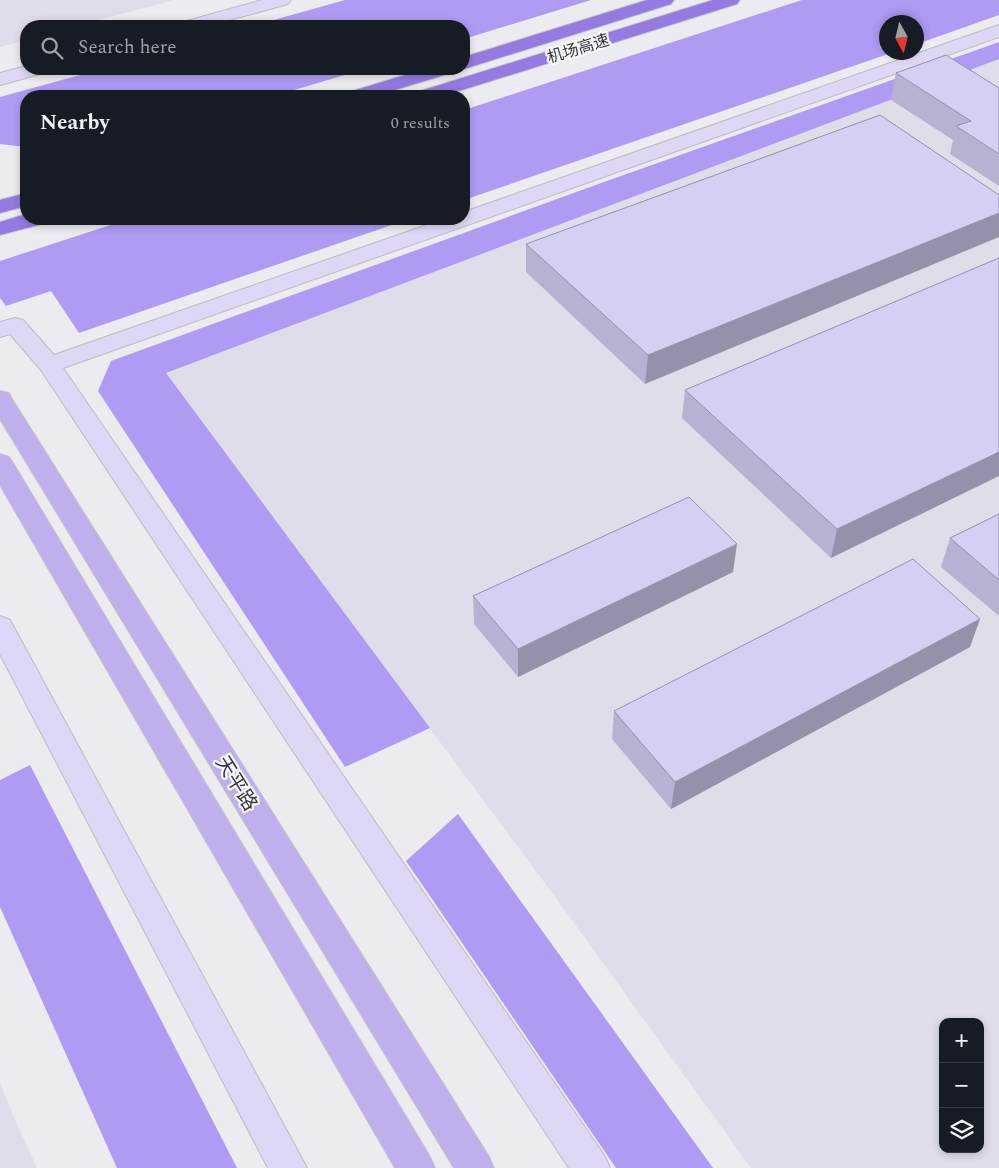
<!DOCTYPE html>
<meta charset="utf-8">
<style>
:root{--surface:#171b24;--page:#242831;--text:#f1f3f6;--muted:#9ea1a6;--line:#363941}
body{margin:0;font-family:Spectral,"Noto Sans SC",serif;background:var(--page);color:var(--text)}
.controls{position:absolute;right:15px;bottom:15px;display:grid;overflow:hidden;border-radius:10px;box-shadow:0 2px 8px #0003}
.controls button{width:45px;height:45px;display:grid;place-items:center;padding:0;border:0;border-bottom:1px solid var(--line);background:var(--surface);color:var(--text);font:25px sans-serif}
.compass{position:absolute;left:879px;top:15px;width:45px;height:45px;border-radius:50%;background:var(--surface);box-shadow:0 2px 8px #0003;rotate:172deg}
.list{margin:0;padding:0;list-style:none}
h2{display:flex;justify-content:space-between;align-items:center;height:65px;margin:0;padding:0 20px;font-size:21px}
h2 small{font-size:16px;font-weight:400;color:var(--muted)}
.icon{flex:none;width:28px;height:28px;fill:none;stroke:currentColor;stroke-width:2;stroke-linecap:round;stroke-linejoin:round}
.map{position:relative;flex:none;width:999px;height:1168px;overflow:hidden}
.search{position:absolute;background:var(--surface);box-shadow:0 2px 8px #0003;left:20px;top:20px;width:450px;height:55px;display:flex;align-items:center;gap:12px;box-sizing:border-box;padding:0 18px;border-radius:20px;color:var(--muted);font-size:19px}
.panel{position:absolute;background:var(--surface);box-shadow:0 2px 8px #0003;left:20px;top:90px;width:450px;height:135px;border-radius:20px}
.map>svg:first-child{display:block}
.built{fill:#dfdde9;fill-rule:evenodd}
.forest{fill:#af9bf4}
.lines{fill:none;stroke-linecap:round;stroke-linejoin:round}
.secondary-casing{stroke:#bdbcc0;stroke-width:2}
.primary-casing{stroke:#c7c7c7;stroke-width:2}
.highway-casing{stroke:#c7c7c7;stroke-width:2}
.secondary{fill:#dfd7f6;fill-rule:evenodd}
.primary{fill:#bfafed;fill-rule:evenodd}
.highway{fill:#947ae1;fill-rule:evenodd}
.wall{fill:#b7b2d2}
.shaded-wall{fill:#9591ab}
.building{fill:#d5cff4;stroke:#9591ab}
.labels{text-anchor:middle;stroke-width:4.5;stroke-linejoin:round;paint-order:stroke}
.far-street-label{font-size:16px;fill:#363638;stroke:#f9f9fd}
.street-label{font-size:20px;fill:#363638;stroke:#f9f9fd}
</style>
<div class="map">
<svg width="999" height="1168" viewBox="0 0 999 1168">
<rect width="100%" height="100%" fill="#ecebef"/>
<g class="built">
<path d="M0,0H174L76,26H26V40L0,47Z"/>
<path d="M999,59V1168H751L564,909L166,373ZM943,1022H980V1149H943Z"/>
<path d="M0,1083L14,1118L37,1168H0Z"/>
</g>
<g class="forest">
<path d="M345,0H591L464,39V26H252Z"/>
<path d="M802,0H999V15L917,44L916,22H886V52L891,53L464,200V110Z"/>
<path d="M999,42V59L166,373L430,728L345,767L98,391L111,361L604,182Z"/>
<path d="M102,69H365L274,96H26V147L0,144V97Z"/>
<path d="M129,219H409L79,333L51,291L6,306L0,298V261Z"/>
<path d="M30,765L237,1168H117L0,907V780Z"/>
<path d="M458,814L713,1168H616L406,861Z"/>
</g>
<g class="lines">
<g class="secondary-casing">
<g id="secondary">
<path d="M262,0H291L288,4L208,26H180L183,22Z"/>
<path d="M999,25V37L63,368L604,1155L610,1168H569L41,370L10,334L0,337V322L15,318L23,320L54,355L444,219H464V212Z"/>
<path d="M26,66V69H46L44,73L0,85V73Z"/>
<path d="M0,616L10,620L307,1168H268L0,654Z"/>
</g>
</g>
<g class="primary-casing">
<g id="primary">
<path d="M0,391L9,393L12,399L488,1155L494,1168H454L0,419Z"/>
<path d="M0,454L9,457L13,463L429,1155L435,1168H395L0,485Z"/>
</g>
</g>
<g class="highway-casing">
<g id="highway">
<path d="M647,0H674L671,4L464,69V57Z"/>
<path d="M713,0H740L737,4L443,96H414L417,92Z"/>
<path d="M425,69H453L451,73L375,96H346L349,92Z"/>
<path d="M26,193V206L0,213V200Z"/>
<path d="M26,214V219H45L42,224L0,235V222Z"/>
</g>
</g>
<use href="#secondary" class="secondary"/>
<use href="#primary" class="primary"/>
<use href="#highway" class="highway"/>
</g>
<g class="wall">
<path d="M896,73L999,88V186L950,154L953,140L891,100Z"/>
<path d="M880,115L645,384L526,272V244Z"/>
<path d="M999,258L831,558L682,418L685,390Z"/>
<path d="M999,514V616L941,567L950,538Z"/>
<path d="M733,572L518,677L474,624L473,596Z"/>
<path d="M970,647L671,809L612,739L614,711Z"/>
</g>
<g class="shaded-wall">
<path d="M999,213V237L645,384L648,355Z"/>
<path d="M999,452V476L831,558L837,529Z"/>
<path d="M737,544L733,572L518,677V649Z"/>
<path d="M980,619L970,647L671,809L675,782Z"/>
</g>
<g class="building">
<path d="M946,55L999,88V154L956,126L971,121L896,73Z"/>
<path d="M880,115L999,195V213L648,355L526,244Z"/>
<path d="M999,258V452L837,529L685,390Z"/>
<path d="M689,497L737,544L518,649L473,596Z"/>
<path d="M999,514V580L950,538Z"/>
<path d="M913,559L980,619L675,782L614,711Z"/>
</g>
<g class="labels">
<g class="far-street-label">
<text transform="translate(578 48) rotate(-17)" y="6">机场高速</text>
</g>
<g class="street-label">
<text transform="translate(237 783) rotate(58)" y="7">天平路</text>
</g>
</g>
</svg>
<div class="controls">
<button>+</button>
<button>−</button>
<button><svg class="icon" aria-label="layers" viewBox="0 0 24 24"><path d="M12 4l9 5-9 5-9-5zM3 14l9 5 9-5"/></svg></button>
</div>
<svg class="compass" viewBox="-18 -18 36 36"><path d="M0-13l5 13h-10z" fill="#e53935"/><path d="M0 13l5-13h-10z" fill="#9ea1a6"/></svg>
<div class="search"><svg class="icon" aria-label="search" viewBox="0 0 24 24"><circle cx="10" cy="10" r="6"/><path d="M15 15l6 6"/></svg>Search here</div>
<section class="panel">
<h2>Nearby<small>0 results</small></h2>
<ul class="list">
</ul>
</section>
</div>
